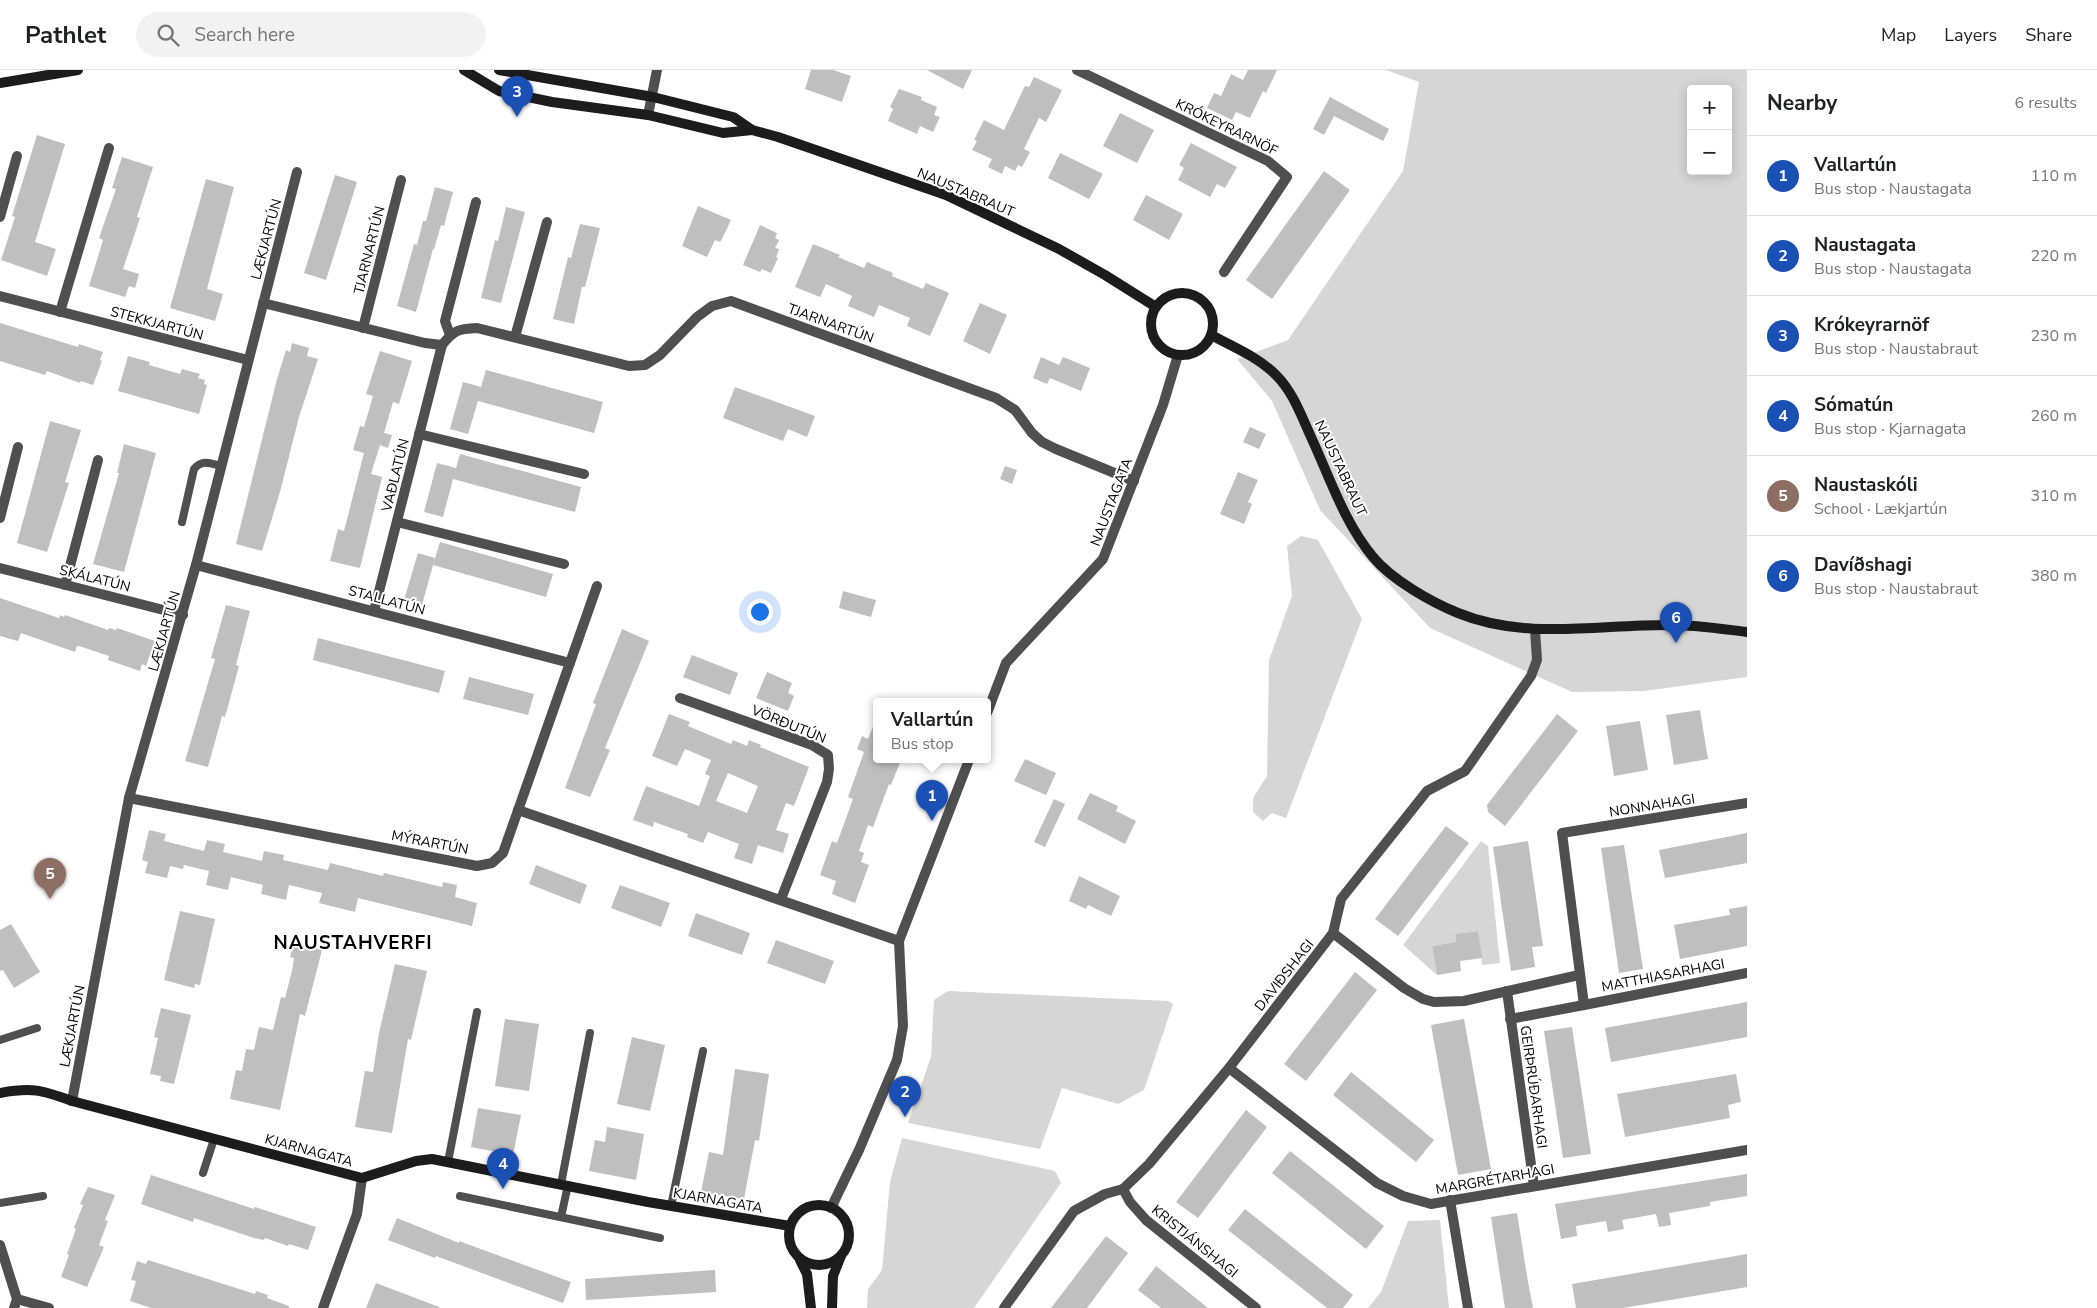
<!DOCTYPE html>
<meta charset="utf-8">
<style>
:root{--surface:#fff;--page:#f2f2f2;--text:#202124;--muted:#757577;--line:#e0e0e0;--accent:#000}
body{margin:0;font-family:"Nunito Sans",sans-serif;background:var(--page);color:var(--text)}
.controls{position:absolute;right:15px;top:15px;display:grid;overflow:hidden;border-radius:5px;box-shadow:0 2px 12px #0003}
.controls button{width:45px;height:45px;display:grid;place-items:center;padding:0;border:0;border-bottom:1px solid var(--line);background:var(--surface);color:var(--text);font:25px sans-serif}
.you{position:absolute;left:759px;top:541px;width:18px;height:18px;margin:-12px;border:4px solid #fff;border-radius:50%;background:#1a73e8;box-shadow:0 0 0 8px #1a73e833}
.badge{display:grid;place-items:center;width:32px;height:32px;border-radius:50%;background:var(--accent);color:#fff;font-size:16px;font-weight:700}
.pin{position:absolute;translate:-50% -41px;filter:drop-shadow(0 1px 2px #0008)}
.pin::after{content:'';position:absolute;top:26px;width:18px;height:15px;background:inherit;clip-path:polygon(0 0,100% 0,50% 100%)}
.popup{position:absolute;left:873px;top:628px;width:118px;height:65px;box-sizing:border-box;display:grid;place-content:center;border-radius:5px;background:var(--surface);filter:drop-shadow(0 1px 4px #0005);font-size:16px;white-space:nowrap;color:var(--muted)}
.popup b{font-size:19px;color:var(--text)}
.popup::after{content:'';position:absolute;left:50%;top:100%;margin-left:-10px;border:10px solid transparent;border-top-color:var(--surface)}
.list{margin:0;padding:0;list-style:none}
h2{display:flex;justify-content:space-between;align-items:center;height:65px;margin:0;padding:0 20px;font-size:21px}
h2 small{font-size:16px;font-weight:400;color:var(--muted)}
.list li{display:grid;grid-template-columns:32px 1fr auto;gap:15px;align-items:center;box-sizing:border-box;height:80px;padding:0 20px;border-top:1px solid var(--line)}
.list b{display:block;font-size:19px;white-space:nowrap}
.list p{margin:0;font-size:16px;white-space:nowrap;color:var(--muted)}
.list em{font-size:16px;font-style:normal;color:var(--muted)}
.icon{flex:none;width:28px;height:28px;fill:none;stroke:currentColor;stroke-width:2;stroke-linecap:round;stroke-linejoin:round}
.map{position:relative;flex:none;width:1747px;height:1238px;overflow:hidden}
header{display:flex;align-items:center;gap:30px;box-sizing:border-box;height:70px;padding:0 25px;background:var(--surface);border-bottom:1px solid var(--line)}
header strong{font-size:24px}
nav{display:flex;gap:28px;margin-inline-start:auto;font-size:18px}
.search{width:350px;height:45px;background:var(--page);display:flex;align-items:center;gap:12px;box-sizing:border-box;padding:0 18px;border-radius:28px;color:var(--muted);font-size:19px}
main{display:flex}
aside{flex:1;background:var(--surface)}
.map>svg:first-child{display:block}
.green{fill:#d6d6d6;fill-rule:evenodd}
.building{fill:#bfbfbf;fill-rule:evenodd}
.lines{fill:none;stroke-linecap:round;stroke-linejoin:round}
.lane{stroke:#4f4f4f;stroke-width:8}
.street{stroke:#4f4f4f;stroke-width:10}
.secondary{stroke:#1c1c1c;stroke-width:10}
.labels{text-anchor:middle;stroke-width:4;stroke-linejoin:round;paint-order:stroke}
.street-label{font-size:14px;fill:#000;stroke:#fff}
.district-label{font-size:19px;font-weight:bold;letter-spacing:1px;fill:#000;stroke:#fff}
</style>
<header>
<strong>Pathlet</strong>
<div class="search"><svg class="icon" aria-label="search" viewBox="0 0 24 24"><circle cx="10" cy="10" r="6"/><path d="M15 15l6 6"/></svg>Search here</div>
<nav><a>Map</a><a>Layers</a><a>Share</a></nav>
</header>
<main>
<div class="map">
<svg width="1747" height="1238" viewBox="0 0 1747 1238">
<rect width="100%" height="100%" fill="#fff"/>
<g class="green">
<path d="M1386,0H1747V607L1644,621L1572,622L1430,558L1320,440L1272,331L1237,289L1288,270L1403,101L1419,12ZM1691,19H1728V101H1691Z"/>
<path d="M1301,466L1318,470L1362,549L1286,748L1272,743L1263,751L1253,742V728L1267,706L1269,590L1292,526L1287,476Z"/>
<path d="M1481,771L1488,776L1500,893L1482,895L1478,861L1455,864L1456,872L1432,876L1437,905L1403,875Z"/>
<path d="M948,921L1168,931L1173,934L1144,1020L1118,1034L1062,1018L1040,1079L908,1053L931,987L934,930Z"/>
<path d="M902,1068L1055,1101L1061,1113L974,1238H867L868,1219L882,1200L890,1112Z"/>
<path d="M1440,1150L1449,1238H1368L1381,1222L1408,1151Z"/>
</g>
<g class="building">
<path d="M811,0H833L851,6L842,32L805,19Z"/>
<path d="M927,0H972L963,19Z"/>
<path d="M1248,0H1277L1266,23L1263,21L1250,48L1236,42L1232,50L1207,38L1214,23L1221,26L1231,4L1243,10Z"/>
<path d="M1034,7L1062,20L1046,52L1039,48L1024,79L1030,82L1022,97L1018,95L1015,101L1005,96L1002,104L988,97L992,89L972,80L977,71L974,70L984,50L1004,60L1025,16L1029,17Z"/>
<path d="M899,19L922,27L921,30L937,37L934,45L940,47L933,62L920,56L917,64L888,51L893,39L890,37Z"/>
<path d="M1330,27L1389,59L1383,71L1334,46L1324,65L1313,59Z"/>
<path d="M1120,43L1154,60L1137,93L1103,76Z"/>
<path d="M37,65L65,74L35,172L56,179L47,206L1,190L15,147L12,146Z"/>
<path d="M1191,73L1237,97L1225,118L1217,114L1210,127L1178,110L1184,98L1179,95Z"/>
<path d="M1060,83L1103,104L1089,129L1048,108Z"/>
<path d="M122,87L153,97L137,147L140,148L123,199L139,204L135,218L129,216L125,227L89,216L103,170L99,168L116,119L112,118Z"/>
<path d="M1324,101L1350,120L1272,229L1246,210Z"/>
<path d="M335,105L357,112L326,210L304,203Z"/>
<path d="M206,109L234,117L207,219L223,224L215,251L170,238Z"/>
<path d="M435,117L453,122L444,156L441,155L434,179H433L416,242L397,236L414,174L417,175L423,151H426Z"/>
<path d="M1146,125L1183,144L1169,170L1133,150Z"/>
<path d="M698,136L731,150L722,169L720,172L715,170L707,187L682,176Z"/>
<path d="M506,137L525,142L501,233L481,228L495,170L498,171Z"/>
<path d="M580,154L600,158L585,217H582L574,254L553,249L568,187L571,188Z"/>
<path d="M760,155L777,163L775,168L779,170L775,178L779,179L776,187L778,188L771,203L762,199L760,202L743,195Z"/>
<path d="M813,174L840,185L838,187L864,198L867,192L893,203L892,206L923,219L926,213L949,223L930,266L907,256L910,248L879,235L874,247L848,236L852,226L826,214L820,227L795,217Z"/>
<path d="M980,233L1007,245L990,284L963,271Z"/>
<path d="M0,253L78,277L79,274L103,282L100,290L102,291L93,315L81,311L80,313L47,301L45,305L0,291Z"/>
<path d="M292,273L309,278L307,286L318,289L299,347L280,422L262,481L236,474L277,309L286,280L290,282Z"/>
<path d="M380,281L412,291L399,334L393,332L384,363L392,365L388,378L380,375L371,404L382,407L360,498L330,491L338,459L344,461L364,383L353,380L360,356L364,357L373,326L366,324Z"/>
<path d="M128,286L150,292L149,295L180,304L182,299L200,304L198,308L205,310L204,314L207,315L199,344L118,321Z"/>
<path d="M1041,287L1059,295L1063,287L1090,298L1081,321L1050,308L1047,314L1033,308Z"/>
<path d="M486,300L603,332L594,363L478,331L468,364L450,359L463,312L481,317Z"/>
<path d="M735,317L815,346L807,367L788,359L783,371L723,348Z"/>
<path d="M50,351L81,360L65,412L69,413L47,482L17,473Z"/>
<path d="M1250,357L1266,364L1259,379L1243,372Z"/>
<path d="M124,374L156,383L124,502L93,494L119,403H117Z"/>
<path d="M460,384L581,417L575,442L453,409L443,447L424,442L437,393L456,398Z"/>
<path d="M1005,396L1017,400L1012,414L1000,409Z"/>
<path d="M1238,402L1258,410L1248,432L1252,434L1244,454L1220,444Z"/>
<path d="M440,472L553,504L546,527L433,495Z"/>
<path d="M418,483L435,488L422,535L404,530Z"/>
<path d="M843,521L876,530L871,547L839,538Z"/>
<path d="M0,528L59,548L60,545L64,547L65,545L108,560L109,558L116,560L117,558L155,571L146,596L142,594L140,601L108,590L109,586L82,577L77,576L75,582L21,563L18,571L0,566Z"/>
<path d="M226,535L250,541L236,595L239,596L225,647L222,646L208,697L185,691L215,589L211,588Z"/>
<path d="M622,559L649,571L605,678L610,680L590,727L565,718L596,634L593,633Z"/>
<path d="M318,568L445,601L439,623L313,590Z"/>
<path d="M692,585L738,603L730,625L683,607Z"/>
<path d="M767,602L792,613L788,623L794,626L788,641L756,628Z"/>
<path d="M469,607L534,624L528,645L463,629Z"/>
<path d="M1700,640L1708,689L1674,695L1666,645Z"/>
<path d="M669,644L690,652L688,656L731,674L733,670L747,676L749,670L761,675L760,677L809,697L794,736L786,733L776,760L789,764L783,783L758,775L752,794L734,788L739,774L708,762L703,773L687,767L688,764L654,752L653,757L633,750L646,716L699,736L710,706L705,704L711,690L685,679L677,696L652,686ZM728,703L758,716L747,743L716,731Z"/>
<path d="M1557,644L1578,661L1505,756L1488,742L1487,735Z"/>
<path d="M876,649L877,690H901L891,715L889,714L873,757L868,755L859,781L864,783L861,792L869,795L855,833L832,824L836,811L820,805L832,771L837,773L853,729L848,727L864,682L857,679L862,666L868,669Z"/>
<path d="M1640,651L1648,700L1614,706L1606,656Z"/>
<path d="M1025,689L1056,703L1046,725L1014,711Z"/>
<path d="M1090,723L1118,736L1116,741L1136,751L1125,774L1077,749Z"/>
<path d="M1054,729L1065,734L1045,777L1034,772Z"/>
<path d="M1446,756L1469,773L1398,866L1375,849Z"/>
<path d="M149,760L166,764L164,771L204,781L207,770L225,774L223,782L262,791L264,781L284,785L283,790L328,800L330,793L383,806L384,803L442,817L443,812L457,815L455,827L477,833L472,856L358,828L355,842L319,833L322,823L289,815L286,830L261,824L263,815L231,807L228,820L206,815L209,801L184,795L183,799L170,796L167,808L145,803L148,792L142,790Z"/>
<path d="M1747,763V793L1665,808L1659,780Z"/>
<path d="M1528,771L1543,876L1532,877L1535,897L1511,901L1493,777Z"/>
<path d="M1624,775L1643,899L1619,903L1601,778Z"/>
<path d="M536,795L587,815L580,834L529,814Z"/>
<path d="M1079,806L1120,826L1111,846L1088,835L1086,839L1069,831Z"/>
<path d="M620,815L670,833L661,857L611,838Z"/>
<path d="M1747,836V876L1680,889L1674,855L1730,845L1729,839Z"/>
<path d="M180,841L215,849L200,915L195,914L194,918L164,910Z"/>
<path d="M696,843L750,863L742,885L688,866Z"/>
<path d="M11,854L40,902L14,918L3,900L0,901V860Z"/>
<path d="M1478,861L1482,888L1460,891L1461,901L1437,905L1432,876L1456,872L1455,864Z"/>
<path d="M776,870L834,891L825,914L767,893Z"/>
<path d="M294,872L322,880L305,946L300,944L280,1040L230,1029L236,1000L242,1001L246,979L254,980L259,957L273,960L281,927L285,928L292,901L294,888L290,887Z"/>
<path d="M395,894L427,901L411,970L408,969L392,1063L355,1057L365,1001L373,1002L379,963Z"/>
<path d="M1355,902L1377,920L1306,1011L1284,994Z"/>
<path d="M1747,932V967L1611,992L1605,958Z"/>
<path d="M161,938L191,945L174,1014L160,1011L161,1006L150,1004L158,968L154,967Z"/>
<path d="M505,949L539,954L529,1021L495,1016Z"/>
<path d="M1464,949L1491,1099L1458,1105L1431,955Z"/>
<path d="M1572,957L1591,1084L1563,1088L1544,961Z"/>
<path d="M632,967L665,975L650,1041L617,1034Z"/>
<path d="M735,999L769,1004L759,1071L755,1070L744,1129L701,1122L709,1082L723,1085Z"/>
<path d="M1351,1002L1434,1070L1416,1092L1333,1025Z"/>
<path d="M1736,1004L1741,1032L1728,1035L1730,1048L1625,1067L1617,1024Z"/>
<path d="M478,1038L521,1045L513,1085L471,1077Z"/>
<path d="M1246,1040L1267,1057L1198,1148L1176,1132Z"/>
<path d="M607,1057L644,1064L636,1110L589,1101L595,1070L605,1072Z"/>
<path d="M1290,1081L1384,1156L1366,1179L1272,1103Z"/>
<path d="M1747,1104V1126L1710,1132V1136L1669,1143L1671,1155L1659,1157L1656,1144L1622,1150L1624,1159L1608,1162L1606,1151L1576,1156L1577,1166L1561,1169L1555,1134Z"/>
<path d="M151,1105L254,1139L255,1137L316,1157L308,1180L289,1174L288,1176L265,1168L264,1170L254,1168L194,1148L193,1152L141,1134Z"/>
<path d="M88,1117L115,1125L105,1150L108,1151L99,1175L104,1177L87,1217L61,1207L69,1185L67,1184L76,1159L74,1158L83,1135L80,1134Z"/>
<path d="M1245,1139L1353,1225L1343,1238H1327L1228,1160Z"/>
<path d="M1517,1143L1528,1212L1533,1238H1505L1491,1147Z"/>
<path d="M397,1148L459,1173V1171L571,1212L563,1233L436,1186L435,1188L388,1170Z"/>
<path d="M1106,1166L1128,1183L1087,1238H1051Z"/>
<path d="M1747,1184V1217L1623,1238H1576L1572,1214Z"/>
<path d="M148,1190L255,1224L256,1221L268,1225L267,1228L289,1236V1238H151L130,1231L136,1211L131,1210L137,1191L146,1194Z"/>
<path d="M1156,1196L1208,1238H1161L1138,1220Z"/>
<path d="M715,1200L716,1222L586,1230L585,1209Z"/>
<path d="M376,1213L439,1237V1238H366Z"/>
</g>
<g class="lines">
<g class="lane">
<path d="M182,452L194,399C202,389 210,393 221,396"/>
<path d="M0,970L37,958"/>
<path d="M448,1092L477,942"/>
<path d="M203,1103L214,1069"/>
<path d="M561,1114L590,963"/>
<path d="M460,1126L660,1168"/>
<path d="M0,1133L43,1126"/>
<path d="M671,1136L703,981"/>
<path d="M561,1147L568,1115"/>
</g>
<g class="street">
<path d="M1077,0L1268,91L1287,107L1224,202"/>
<path d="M648,45L657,0"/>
<path d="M0,147L17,86"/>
<path d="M0,226L248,290"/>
<path d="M263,233L425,273L442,275C454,260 458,259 477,258L629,296L645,295L660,285L697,247L712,236L731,231L996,328L1015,340L1032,363L1042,372L1056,379L1134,411"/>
<path d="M60,242L109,78"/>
<path d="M363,258L401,110"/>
<path d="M450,265L445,251L476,132"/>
<path d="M515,267L547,152"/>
<path d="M419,364L584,404"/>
<path d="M0,448L18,377"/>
<path d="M397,452L564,494"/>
<path d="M196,495L570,593"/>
<path d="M0,498L183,545"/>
<path d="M65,515L98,390"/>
<path d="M374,541L442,275"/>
<path d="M680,628L812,675L828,685L829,699L827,712L781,829"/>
<path d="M987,643L1006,593L1103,489L1163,335L1178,285"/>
<path d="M129,728L477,796L492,793L503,783L597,516"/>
<path d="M1747,733L1562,763L1584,935L1747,903"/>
<path d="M518,740L899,871"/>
<path d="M1333,863L1404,918L1423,929L1434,932L1464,931L1579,905"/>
<path d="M1507,921L1534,1116"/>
<path d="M1510,949L1584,935"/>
<path d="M1229,998L1377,1113L1403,1126L1431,1134L1747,1080"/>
<path d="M72,1031L129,728L196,495L297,102"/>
<path d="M1123,1119L1130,1132L1146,1150L1256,1238"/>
<path d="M1450,1130L1468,1238"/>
<path d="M831,1138L859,1080L897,990L903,956L899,871L969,690"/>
<path d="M0,1175L17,1229L14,1238"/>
<path d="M17,1229L49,1238"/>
<path d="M323,1238L357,1144L362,1108"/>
<path d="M1004,1238L1074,1141L1105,1124L1123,1119L1149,1094L1229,998L1333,863L1341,829L1427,721L1465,701L1531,606L1537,590L1535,560"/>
</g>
<g class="secondary">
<path d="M464,0L499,21L552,32L648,45L723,63L752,60"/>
<path d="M499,0L653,27L733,47L752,60L778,67L946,125L1059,179L1105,205L1156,237"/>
<path d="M0,13L78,0"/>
<circle cx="1182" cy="254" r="31"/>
<path d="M1211,265C1232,276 1258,287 1276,305C1293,322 1301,345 1311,367C1330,408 1344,452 1373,487C1392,510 1431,532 1458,543C1526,571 1601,554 1672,555C1697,555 1722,559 1747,562"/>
<path d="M0,1023C32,1017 42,1020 72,1031L362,1108L416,1091L432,1089L648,1132L790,1156"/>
<circle cx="819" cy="1165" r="30"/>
<path d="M800,1190L807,1204L811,1238"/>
<path d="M832,1238L833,1206L841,1186"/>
</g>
</g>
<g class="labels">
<g class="street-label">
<text transform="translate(1227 57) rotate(26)" y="5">KRÓKEYRARNÖF</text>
<text transform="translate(966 122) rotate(23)" y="5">NAUSTABRAUT</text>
<text transform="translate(266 169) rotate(-75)" y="5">LÆKJARTÚN</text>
<text transform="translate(369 180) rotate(-76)" y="5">TJARNARTÚN</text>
<text transform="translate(157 253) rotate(15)" y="5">STEKKJARTÚN</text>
<text transform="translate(831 253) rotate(20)" y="5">TJARNARTÚN</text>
<text transform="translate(1341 398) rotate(65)" y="5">NAUSTABRAUT</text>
<text transform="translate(395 405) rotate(-76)" y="5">VAÐLATÚN</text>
<text transform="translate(1111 432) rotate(-69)" y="5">NAUSTAGATA</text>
<text transform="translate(95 508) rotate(14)" y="5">SKÁLATÚN</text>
<text transform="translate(387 530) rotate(15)" y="5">STALLATÚN</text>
<text transform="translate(164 561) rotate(-74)" y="5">LÆKJARTÚN</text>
<text transform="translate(789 654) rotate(22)" y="5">VÖRÐUTÚN</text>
<text transform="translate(1652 735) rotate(-9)" y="5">NONNAHAGI</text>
<text transform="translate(430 772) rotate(11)" y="5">MÝRARTÚN</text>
<text transform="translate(1284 905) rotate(-52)" y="5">DAVIÐSHAGI</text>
<text transform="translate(1663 905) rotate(-11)" y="5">MATTHIASARHAGI</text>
<text transform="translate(72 956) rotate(-79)" y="5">LÆKJARTÚN</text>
<text transform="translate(1534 1017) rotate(82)" y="5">GEIRÞRÚÐARHAGI</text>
<text transform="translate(309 1080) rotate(15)" y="5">KJARNAGATA</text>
<text transform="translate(1495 1109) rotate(-10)" y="5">MARGRÉTARHAGI</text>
<text transform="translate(718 1130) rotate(10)" y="5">KJARNAGATA</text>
<text transform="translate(1195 1171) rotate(39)" y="5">KRISTJÁNSHAGI</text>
</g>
<g class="district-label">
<text x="353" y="879">NAUSTAHVERFI</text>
</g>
</g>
</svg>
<div class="controls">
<button>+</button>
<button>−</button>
</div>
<div class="you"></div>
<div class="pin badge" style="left:932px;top:751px;background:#1a4fb4">1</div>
<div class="popup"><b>Vallartún</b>Bus stop</div>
<div class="pin badge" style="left:905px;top:1047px;background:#1a4fb4">2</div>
<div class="pin badge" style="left:517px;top:47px;background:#1a4fb4">3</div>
<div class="pin badge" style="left:503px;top:1119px;background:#1a4fb4">4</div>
<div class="pin badge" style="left:50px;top:829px;background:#8d6e63">5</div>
<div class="pin badge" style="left:1676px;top:573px;background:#1a4fb4">6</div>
</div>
<aside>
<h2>Nearby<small>6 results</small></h2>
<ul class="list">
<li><span class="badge" style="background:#1a4fb4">1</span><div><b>Vallartún</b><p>Bus stop · Naustagata</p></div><em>110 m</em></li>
<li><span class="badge" style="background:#1a4fb4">2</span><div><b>Naustagata</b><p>Bus stop · Naustagata</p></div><em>220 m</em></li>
<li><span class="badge" style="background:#1a4fb4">3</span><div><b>Krókeyrarnöf</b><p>Bus stop · Naustabraut</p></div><em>230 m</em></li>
<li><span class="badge" style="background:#1a4fb4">4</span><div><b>Sómatún</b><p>Bus stop · Kjarnagata</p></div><em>260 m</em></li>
<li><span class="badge" style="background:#8d6e63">5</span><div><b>Naustaskóli</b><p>School · Lækjartún</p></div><em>310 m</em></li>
<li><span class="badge" style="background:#1a4fb4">6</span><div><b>Davíðshagi</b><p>Bus stop · Naustabraut</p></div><em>380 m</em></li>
</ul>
</aside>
</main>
